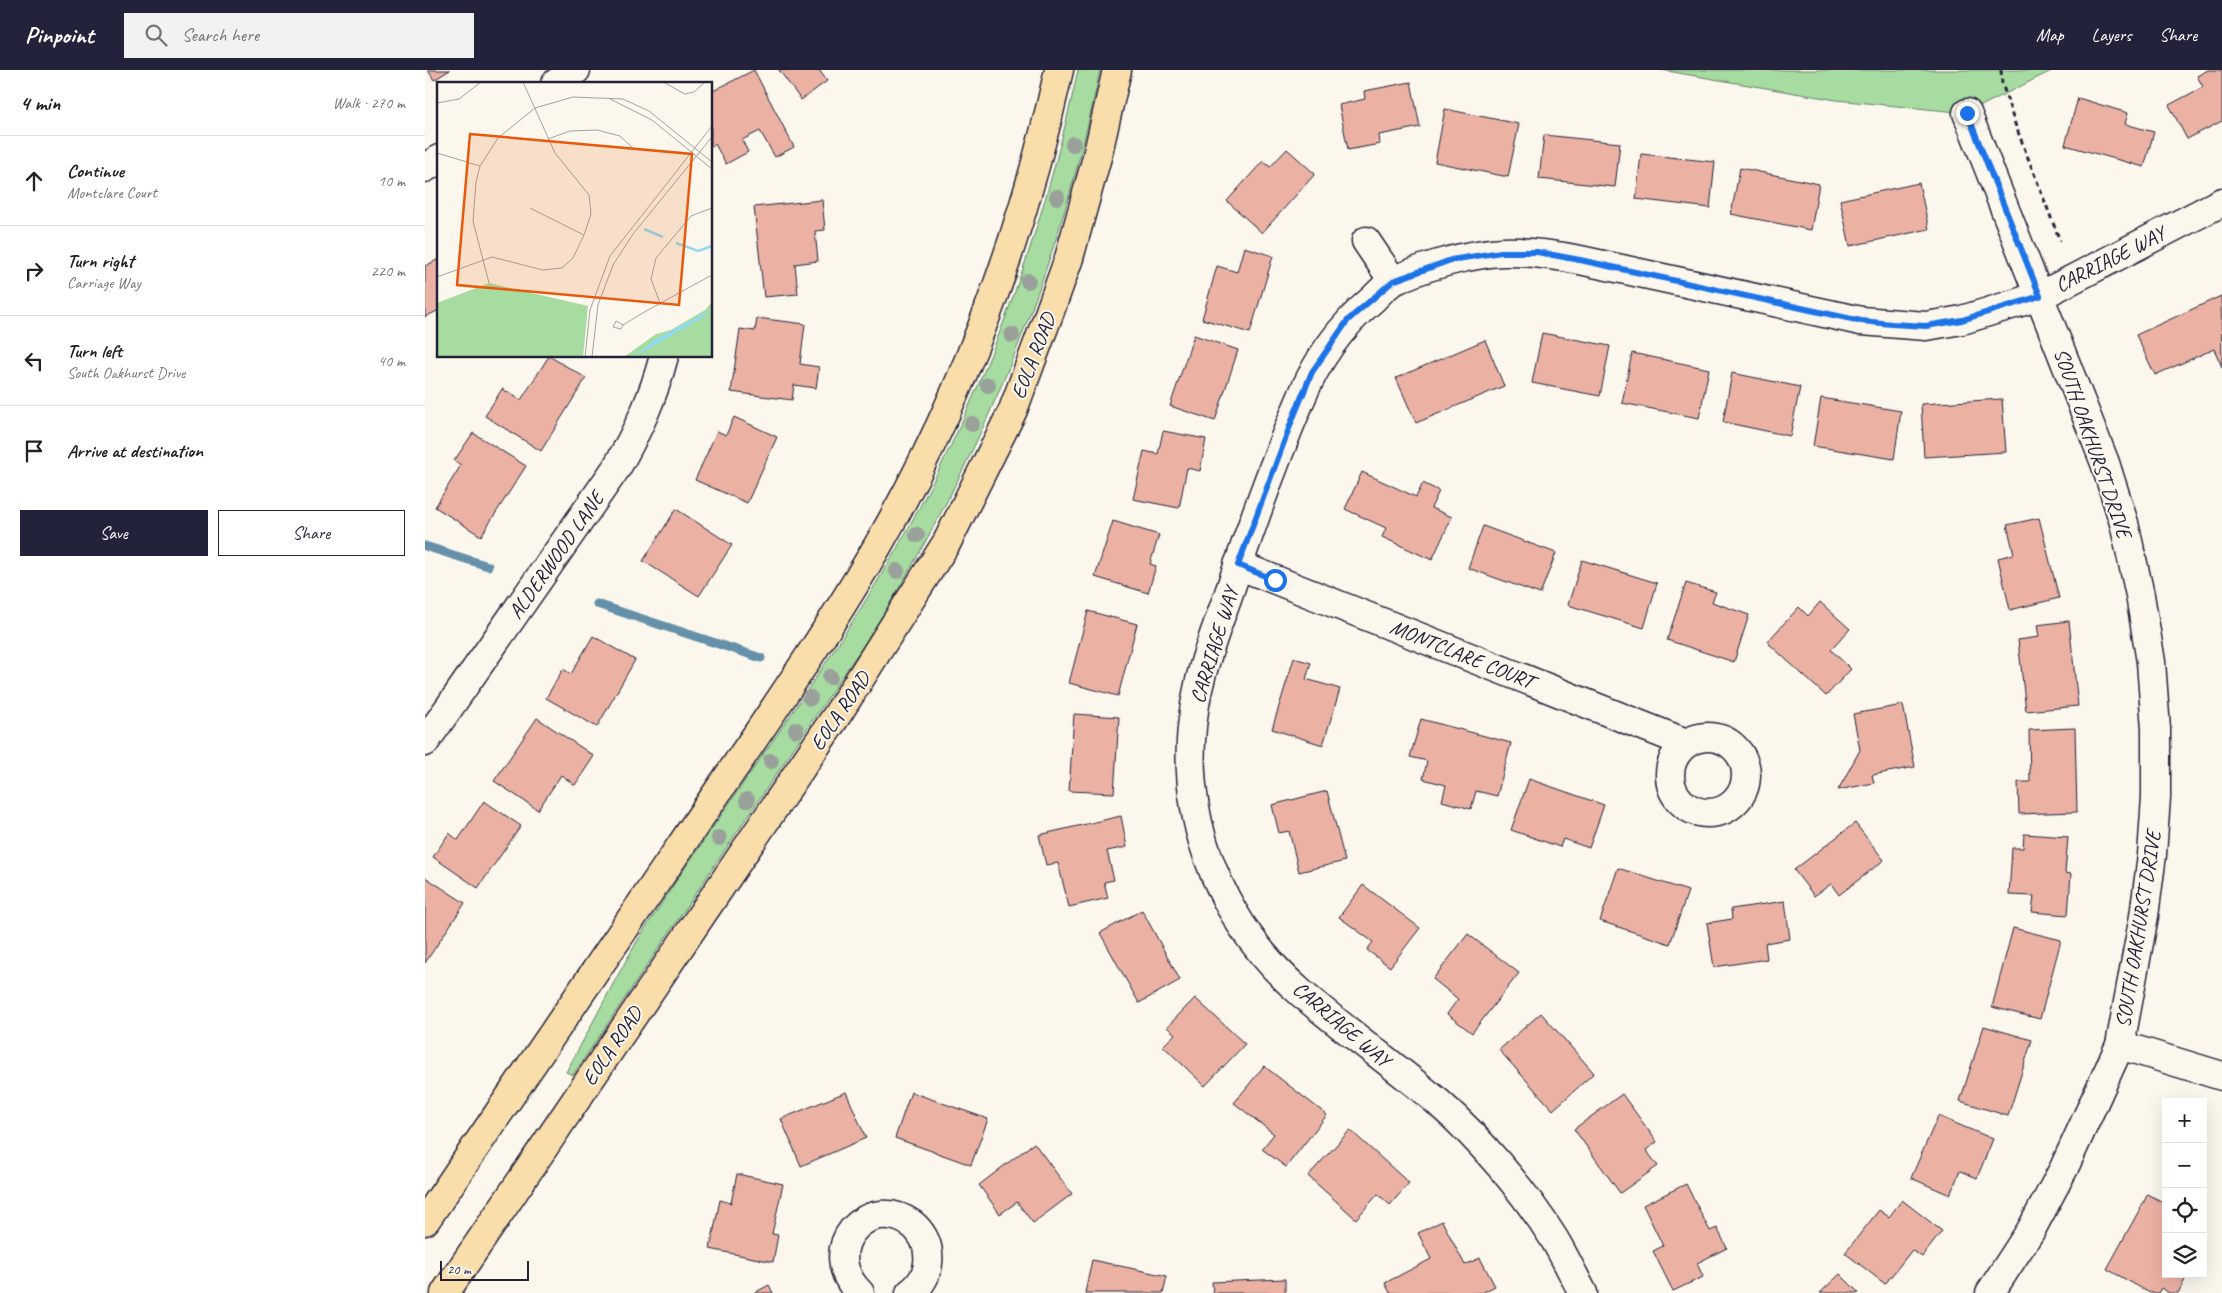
<!DOCTYPE html>
<meta charset="utf-8">
<style>
:root{--surface:#fff;--page:#f2f2f2;--text:#222;--muted:#767676;--line:#e0e0e0;--accent:#22223b}
body{margin:0;font-family:Caveat,sans-serif;background:var(--page);color:var(--text)}
.controls{position:absolute;right:15px;bottom:15px;display:grid;overflow:hidden;border-radius:0px;box-shadow:0 5px 20px #0002}
.controls button{width:45px;height:45px;display:grid;place-items:center;padding:0;border:0;border-bottom:1px solid var(--line);background:var(--surface);color:var(--text);font:25px sans-serif}
.scale{position:absolute;left:15px;bottom:12px;width:89px;box-sizing:border-box;padding-left:5px;border:2px solid #22223b;border-top:0;font-size:14px;line-height:18px;white-space:nowrap;color:#22223b;-webkit-text-stroke:4px #fbf7ec;paint-order:stroke}
.stop{position:absolute;width:15px;height:15px;margin:-11px;border:4px solid #1a73e8;border-radius:50%;background:#fff}
.stop.end{background:#1a73e8;border-color:#fff;box-shadow:0 1px 5px #0008}
.list{margin:0;padding:0;list-style:none}
h2{display:flex;justify-content:space-between;align-items:center;height:65px;margin:0;padding:0 20px;font-size:21px}
h2 small{font-size:16px;font-weight:400;color:var(--muted)}
.list li{display:grid;grid-template-columns:32px 1fr auto;gap:15px;align-items:center;box-sizing:border-box;height:90px;padding:0 20px;border-top:1px solid var(--line)}
.list b{display:block;font-size:19px;white-space:nowrap}
.list p{margin:0;font-size:16px;white-space:nowrap;color:var(--muted)}
.list em{font-size:16px;font-style:normal;color:var(--muted)}
.actions{display:flex;gap:10px;padding:15px 20px}
.actions a{flex:1;padding:11px 0;border:1px solid var(--accent);border-radius:0px;text-align:center;font-size:18px;color:var(--accent)}
.actions .main{background:var(--accent);color:#fff}
.icon{flex:none;width:28px;height:28px;fill:none;stroke:currentColor;stroke-width:2;stroke-linecap:round;stroke-linejoin:round}
.map{position:relative;flex:none;width:1797px;height:1223px;overflow:hidden}
header{display:flex;align-items:center;gap:30px;box-sizing:border-box;height:70px;padding:0 25px;background:var(--accent);color:#fff}
header strong{font-size:24px}
nav{display:flex;gap:28px;margin-inline-start:auto;font-size:18px}
.search{width:350px;height:45px;background:var(--page);display:flex;align-items:center;gap:12px;box-sizing:border-box;padding:0 18px;border-radius:0px;color:var(--muted);font-size:19px}
main{display:flex}
aside{flex:1;background:var(--surface)}
.map>svg:first-child{display:block}
.green{fill:#a6dc9f;stroke:#647f6d}
.lines{fill:none;stroke-linecap:round;stroke-linejoin:round}
.stream{stroke:#6590a9;stroke-width:9}
.building{fill:#ebb2a4;stroke:#22223b}
.minor-casing{stroke:#22223b;stroke-width:31}
.major-casing{stroke:#22223b;stroke-width:31}
.path{stroke:#22223b;stroke-width:3;stroke-dasharray:5 4;stroke-linecap:butt}
.minor{stroke:#fbf7ec;stroke-width:28}
.major{stroke:#f9deab;stroke-width:28}
.tree{fill:#9aa19b}
.route{stroke:#1a73e8;stroke-width:6}
.labels{text-anchor:middle;stroke-width:4;stroke-linejoin:round;paint-order:stroke}
.street-label{font-size:21px;fill:#22223b;stroke:#fbf7ec}
.inset-river{fill:none;stroke:#91daf2;stroke-width:2.5}
.inset-road{fill:none;stroke:#a4a2a5;stroke-width:1}
.view{fill:#e8590c;fill-opacity:0.15;stroke:#e8590c;stroke-width:2.5}
.inset-edge{fill:none;stroke:#22223b;stroke-width:2.5}
</style>
<header>
<strong>Pinpoint</strong>
<div class="search"><svg class="icon" aria-label="search" viewBox="0 0 24 24"><circle cx="10" cy="10" r="6"/><path d="M15 15l6 6"/></svg>Search here</div>
<nav><a>Map</a><a>Layers</a><a>Share</a></nav>
</header>
<main>
<aside>
<h2>4 min<small>Walk · 270 m</small></h2>
<ul class="list">
<li><svg class="icon" aria-label="ahead" viewBox="0 0 24 24"><path d="M12 20V5M6 11l6-6 6 6"/></svg><div><b>Continue</b><p>Montclare Court</p></div><em>10 m</em></li>
<li><svg class="icon" aria-label="right" viewBox="0 0 24 24"><path d="M7 20v-9h11M14 6l5 5-5 5"/></svg><div><b>Turn right</b><p>Carriage Way</p></div><em>220 m</em></li>
<li><svg class="icon" aria-label="left" viewBox="0 0 24 24"><path d="M17 20v-9H6M10 6l-5 5 5 5"/></svg><div><b>Turn left</b><p>South Oakhurst Drive</p></div><em>40 m</em></li>
<li><svg class="icon" aria-label="arrive" viewBox="0 0 24 24"><path d="M6 21V4h12l-3 4 3 4H6"/></svg><div><b>Arrive at destination</b></div></li>
</ul>
<div class="actions"><a class="main">Save</a><a>Share</a></div>
</aside>
<div class="map">
<svg width="1797" height="1223" viewBox="0 0 1797 1223">
<rect width="100%" height="100%" fill="#fbf7ec"/>
<filter id="ink" filterUnits="userSpaceOnUse"><feTurbulence type="fractalNoise" baseFrequency=".02" numOctaves="2"/><feDisplacementMap in="SourceGraphic" scale="10" xChannelSelector="R" yChannelSelector="G"/><feConvolveMatrix kernelMatrix="1 2 1 2 8 2 1 2 1" color-interpolation-filters="sRGB"/></filter>
<g filter="url(#ink)">
<g class="green">
<path d="M653,0H675C634,201 555,391 446,564L148,1005L141,1002C168,954 192,903 221,857C300,734 390,618 464,492C553,340 616,173 653,0Z"/>
<path d="M1236,0H1628L1542,43L1411,30Z"/>
</g>
<g class="lines">
<g class="stream">
<path d="M0,476L63,496"/>
<path d="M172,534L336,588"/>
</g>
</g>
<g class="building">
<path d="M3,0H25L9,10Z"/>
<path d="M329,0L369,77L350,87L335,61L317,70L323,82L301,94L290,74L286,77V22Z"/>
<path d="M354,0H394L402,11L376,30Z"/>
<path d="M1783,0H1797V51L1762,69L1744,35L1778,17L1772,6Z"/>
<path d="M986,12L995,57L954,65L955,74L923,80L914,35L940,29L939,21Z"/>
<path d="M1653,28L1703,43L1700,54L1729,62L1719,97L1640,75Z"/>
<path d="M1020,39L1094,54L1083,107L1010,92Z"/>
<path d="M1119,65L1195,73L1190,117L1114,109Z"/>
<path d="M862,79L890,104L837,163L802,131L838,91L845,97Z"/>
<path d="M1216,84L1290,92L1285,138L1211,129Z"/>
<path d="M1315,98L1394,114L1386,160L1306,144Z"/>
<path d="M1494,113L1504,159L1425,176L1415,130Z"/>
<path d="M397,130L400,160L390,161L393,191L370,194L373,224L339,227L329,137Z"/>
<path d="M819,177L848,186L825,263L777,249L792,196L812,202Z"/>
<path d="M14,189V240L0,247V196Z"/>
<path d="M1796,226L1797,297L1789,279L1730,305L1711,265Z"/>
<path d="M332,248L380,254L375,294L394,297L391,318L369,315L367,330L306,322L315,259L330,261Z"/>
<path d="M1117,263L1185,276L1175,326L1107,313Z"/>
<path d="M769,265L813,280L790,351L745,336Z"/>
<path d="M1060,270L1079,316L991,353L971,308Z"/>
<path d="M1207,283L1284,299L1274,348L1197,333Z"/>
<path d="M124,286L161,308L116,381L60,346L77,319L96,330Z"/>
<path d="M1307,303L1375,317L1365,366L1298,352Z"/>
<path d="M1396,328L1476,341L1469,389L1388,376Z"/>
<path d="M1577,329L1581,382L1499,387L1496,334Z"/>
<path d="M309,347L352,367L322,433L270,410L292,361L301,365Z"/>
<path d="M738,361L781,369L775,401L762,398L754,438L708,429L719,381L733,384Z"/>
<path d="M48,363L101,396L56,466L10,437L36,395L29,391Z"/>
<path d="M937,402L991,427L998,413L1014,421L1006,438L1027,447L1007,490L957,467L961,458L920,439Z"/>
<path d="M251,439L307,475L274,526L218,491Z"/>
<path d="M1614,448L1634,528L1585,540L1573,488L1589,484L1582,455Z"/>
<path d="M688,451L734,465L725,494L731,496L723,523L670,507Z"/>
<path d="M1058,456L1131,483L1115,524L1043,498Z"/>
<path d="M1157,490L1232,513L1219,558L1143,535Z"/>
<path d="M1261,513L1291,522L1287,532L1324,545L1309,592L1242,570Z"/>
<path d="M1395,532L1425,559L1406,580L1426,599L1401,626L1342,572L1374,537L1383,546Z"/>
<path d="M663,541L712,554L693,626L644,613Z"/>
<path d="M1644,551L1653,636L1601,641L1593,570L1614,567L1612,555Z"/>
<path d="M168,566L210,590L172,657L121,628L138,599L146,604Z"/>
<path d="M869,588L886,593L881,609L915,619L898,675L847,659Z"/>
<path d="M1478,635L1490,697L1447,705L1449,713L1413,720L1435,680L1428,644Z"/>
<path d="M649,644L694,647L689,723L644,721Z"/>
<path d="M112,648L169,686L150,715L136,705L113,740L69,711Z"/>
<path d="M996,649L1086,673L1072,726L1051,721L1046,739L1017,731L1021,715L998,709L1002,691L985,687Z"/>
<path d="M1650,658L1652,742L1594,744L1593,712H1605L1604,660Z"/>
<path d="M1104,709L1179,735L1164,778L1138,769L1135,777L1086,760Z"/>
<path d="M902,721L920,791L874,802L864,761L854,763L847,735Z"/>
<path d="M59,731L96,756L53,818L8,787L24,763L33,770Z"/>
<path d="M696,746L702,777L682,781L689,810L679,812L683,828L644,837L633,793L621,795L614,765Z"/>
<path d="M1430,753L1459,790L1414,825L1406,814L1389,826L1369,800Z"/>
<path d="M1599,764L1643,767L1640,803L1646,804L1643,845L1607,842L1609,826L1584,825L1587,778H1598Z"/>
<path d="M1193,798L1263,821L1245,874L1175,851Z"/>
<path d="M0,807L40,833L0,893Z"/>
<path d="M938,815L995,858L965,897L942,880L948,872L914,847Z"/>
<path d="M1360,831L1365,869L1340,873L1342,889L1289,897L1282,853L1307,849L1306,839Z"/>
<path d="M717,840L755,910L714,933L675,863Z"/>
<path d="M1588,858L1636,870L1615,949L1567,937Z"/>
<path d="M1043,864L1094,903L1047,963L1022,944L1033,929L1008,909Z"/>
<path d="M770,928L820,974L780,1016L738,976L750,964L742,957Z"/>
<path d="M1116,943L1169,1003L1128,1040L1074,980Z"/>
<path d="M1559,956L1607,970L1583,1046L1535,1031Z"/>
<path d="M839,996L902,1045L861,1097L837,1079L849,1064L809,1033Z"/>
<path d="M421,1022L441,1068L376,1096L356,1049Z"/>
<path d="M486,1022L563,1049L546,1095L470,1068Z"/>
<path d="M1197,1024L1232,1072L1221,1080L1233,1096L1195,1123L1149,1059Z"/>
<path d="M1513,1046L1568,1069L1552,1108L1535,1101L1525,1125L1486,1108Z"/>
<path d="M925,1060L984,1113L965,1135L953,1124L931,1149L883,1106Z"/>
<path d="M609,1073L647,1124L608,1153L592,1132L575,1144L554,1115Z"/>
<path d="M312,1104L358,1114L347,1164L353,1165L348,1192L285,1179L295,1130L306,1133Z"/>
<path d="M1261,1114L1285,1161L1292,1158L1302,1178L1272,1193L1278,1207L1248,1221L1228,1181L1238,1176L1218,1135Z"/>
<path d="M1723,1124L1741,1134V1204H1763L1753,1223H1744L1736,1218L1733,1223H1725L1682,1199Z"/>
<path d="M1477,1130L1517,1161L1497,1187L1487,1180L1460,1214L1420,1183L1454,1140L1464,1147Z"/>
<path d="M1017,1151L1040,1195L1055,1188L1070,1216L1057,1223H965L960,1213L1006,1189L993,1163Z"/>
<path d="M667,1190L742,1206L738,1223H660Z"/>
<path d="M1415,1204L1434,1223H1395Z"/>
<path d="M860,1209V1223H788L787,1212Z"/>
<path d="M344,1215L348,1223H329Z"/>
</g>
<g class="lines">
<g class="minor-casing">
<g id="minor">
<path d="M130,14L151,0"/>
<path d="M1542,43L1680,393L1699,453L1715,525L1726,592L1731,659V727L1727,785L1719,846L1695,975L1639,1098L1606,1160L1565,1223"/>
<path d="M0,98L14,89"/>
<path d="M941,171L968,211"/>
<path d="M813,495L1261,673"/>
<circle cx="1283" cy="705" r="38"/>
<path d="M0,672L192,397C213,360 228,328 239,286"/>
<path d="M1695,975L1797,1006"/>
<path d="M435,1223C391,1180 442,1122 487,1154C496,1161 503,1173 503,1184C505,1199 498,1214 485,1223"/>
<path d="M1158,1223C1148,1204 1139,1185 1128,1167C1098,1120 1056,1070 1014,1033C969,995 921,961 876,923C790,848 749,736 772,624C779,588 794,552 806,517C827,454 849,392 875,331C891,291 915,257 948,229C954,223 961,215 969,211C995,197 1048,183 1078,182C1104,181 1129,185 1155,190L1436,251L1501,256L1537,250L1615,226L1797,132"/>
</g>
</g>
<g class="major-casing">
<g id="major">
<path d="M0,1151C85,1026 170,901 255,777C322,678 392,580 452,477C538,328 597,167 634,0"/>
<path d="M20,1223L412,645L522,472L588,340L625,241L644,188L672,87L692,0"/>
</g>
</g>
<path class="path" d="M1576,0L1577,13L1590,54L1635,171"/>
<use href="#minor" class="minor"/>
<use href="#major" class="major"/>
</g>
<g class="tree">
<circle cx="648" cy="74" r="8"/>
<circle cx="632" cy="127" r="8"/>
<circle cx="603" cy="211" r="8"/>
<circle cx="587" cy="265" r="8"/>
<circle cx="563" cy="315" r="8"/>
<circle cx="547" cy="354" r="8"/>
<circle cx="492" cy="465" r="8"/>
<circle cx="472" cy="501" r="8"/>
<circle cx="405" cy="607" r="8"/>
<circle cx="385" cy="628" r="8"/>
<circle cx="371" cy="660" r="8"/>
<circle cx="346" cy="691" r="8"/>
<circle cx="322" cy="730" r="8"/>
<circle cx="294" cy="768" r="8"/>
</g>
</g>
<g class="lines" filter="url(#ink)">
<path class="route" d="M850,510L813,495L868,348L887,302L923,250L968,211L1026,190L1076,182H1112L1155,190L1436,251L1467,254L1501,256L1537,250L1615,226L1542,43"/>
</g>
<g class="labels">
<g class="street-label">
<text transform="translate(1685 189) rotate(-27)" y="7">CARRIAGE WAY</text>
<text transform="translate(608 286) rotate(-69)" y="7">EOLA ROAD</text>
<text transform="translate(1668 373) rotate(71)" y="7">SOUTH OAKHURST DRIVE</text>
<text transform="translate(131 485) rotate(-55)" y="7">ALDERWOOD LANE</text>
<text transform="translate(789 575) rotate(-73)" y="7">CARRIAGE WAY</text>
<text transform="translate(1037 584) rotate(22)" y="7">MONTCLARE COURT</text>
<text transform="translate(415 641) rotate(-56)" y="7">EOLA ROAD</text>
<text transform="translate(1713 859) rotate(-81)" y="7">SOUTH OAKHURST DRIVE</text>
<text transform="translate(917 954) rotate(40)" y="7">CARRIAGE WAY</text>
<text transform="translate(187 976) rotate(-56)" y="7">EOLA ROAD</text>
</g>
</g>
<g transform="translate(12 12)">
<rect width="275" height="275" fill="#fbf7ec"/>
<path d="M52,201L151,224L146,275H0V221ZM275,220V275H187L219,252L234,248L268,228Z" fill="#a6dc9f"/>
<path d="M275,227L263,237L197,275L216,259Z" fill="#91daf2"/>
<path class="inset-river" d="M207,147L226,155M239,161L261,169L275,164"/>
<path class="inset-road" d="M226,0L248,12L257,10L268,0M173,17L215,38L275,87M0,21L22,17L44,0M111,57L133,49L160,48L183,54L196,66M0,71L43,84M93,126L147,153M0,195L55,175L106,188L125,186L136,176L147,153L154,132L152,113L118,71L86,0M52,201L36,139L39,100L43,84L61,56L98,26L136,15L186,17L212,29L275,80M223,221L214,197L219,176L254,134L275,126M186,243L179,239L176,245L184,247L186,243L209,229L275,193M148,275L153,228L173,174L275,44M155,275L161,223L176,183L196,152L275,55"/>
<path class="view" d="M33,52L255,72L242,223L20,203Z"/>
<rect width="275" height="275" class="inset-edge"/>
</g>
</svg>
<div class="controls">
<button>+</button>
<button>−</button>
<button><svg class="icon" aria-label="locate" viewBox="0 0 24 24"><circle cx="12" cy="12" r="6"/><path d="M12 2v4M12 18v4M2 12h4M18 12h4"/></svg></button>
<button><svg class="icon" aria-label="layers" viewBox="0 0 24 24"><path d="M12 4l9 5-9 5-9-5zM3 14l9 5 9-5"/></svg></button>
</div>
<div class="scale">20 m</div>
<div class="stop" style="left:850px;top:510px"></div>
<div class="stop end" style="left:1542px;top:43px"></div>
</div>
</main>
